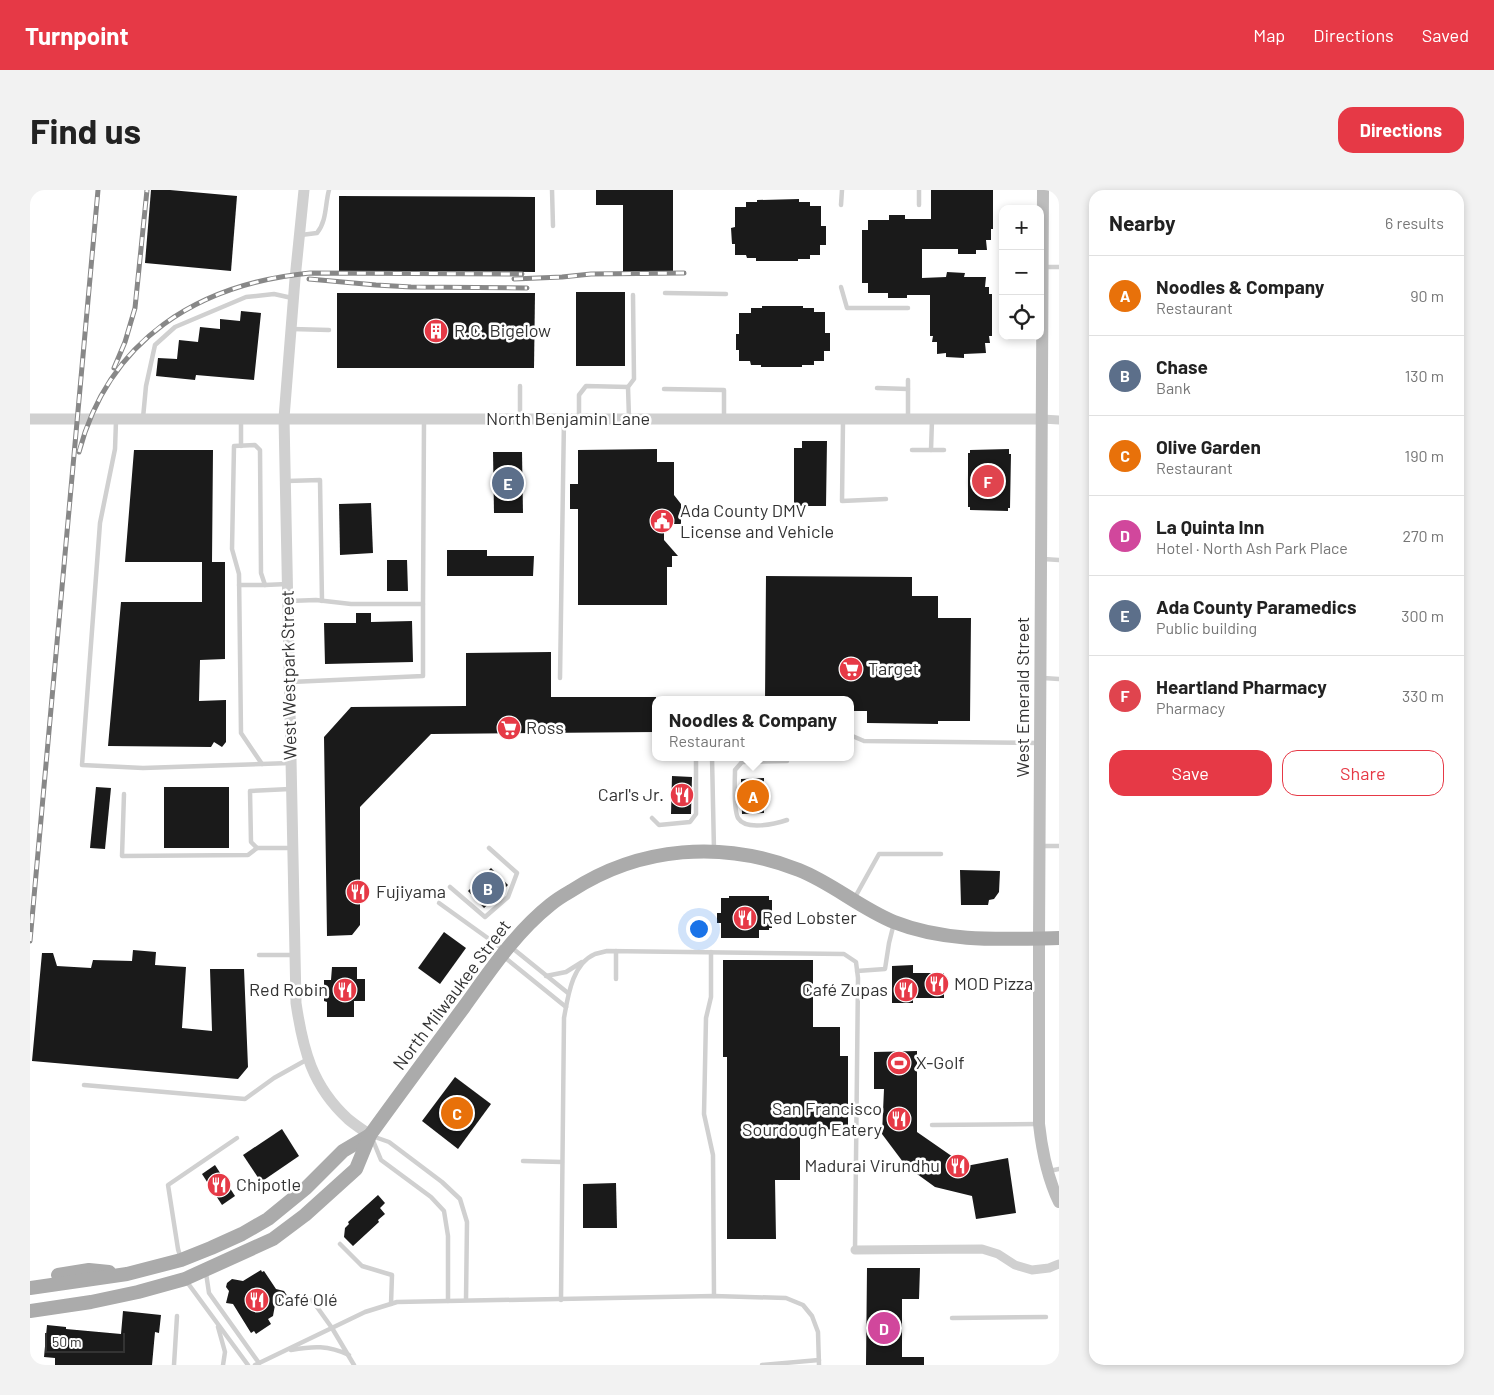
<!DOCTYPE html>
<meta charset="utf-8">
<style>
:root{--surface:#fff;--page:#f2f2f2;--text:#222;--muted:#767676;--line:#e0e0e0;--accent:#e63946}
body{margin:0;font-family:Barlow,sans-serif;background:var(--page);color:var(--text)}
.controls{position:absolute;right:15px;top:15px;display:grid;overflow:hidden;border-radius:10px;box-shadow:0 2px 8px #0003}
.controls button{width:45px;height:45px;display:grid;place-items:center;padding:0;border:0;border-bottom:1px solid var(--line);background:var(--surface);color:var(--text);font:25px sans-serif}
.scale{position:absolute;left:15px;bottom:12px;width:80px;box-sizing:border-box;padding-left:5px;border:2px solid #333;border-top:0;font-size:14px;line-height:18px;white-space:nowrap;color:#333;-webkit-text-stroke:4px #fff;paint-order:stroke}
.you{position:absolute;left:668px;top:738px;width:18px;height:18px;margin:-12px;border:4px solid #fff;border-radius:50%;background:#1a73e8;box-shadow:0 0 0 8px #1a73e833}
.badge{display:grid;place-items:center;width:32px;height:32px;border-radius:50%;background:var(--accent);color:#fff;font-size:16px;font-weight:700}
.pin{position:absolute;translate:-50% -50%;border:2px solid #fff;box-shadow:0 1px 5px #0006}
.popup{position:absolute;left:622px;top:506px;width:202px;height:65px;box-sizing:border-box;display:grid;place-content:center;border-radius:10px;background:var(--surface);filter:drop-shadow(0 1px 4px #0005);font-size:16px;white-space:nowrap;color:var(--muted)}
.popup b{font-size:19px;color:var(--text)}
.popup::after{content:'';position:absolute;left:50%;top:100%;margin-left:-10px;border:10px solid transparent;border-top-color:var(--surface)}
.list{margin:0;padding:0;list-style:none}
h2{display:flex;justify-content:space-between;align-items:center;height:65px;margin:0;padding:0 20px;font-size:21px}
h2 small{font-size:16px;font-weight:400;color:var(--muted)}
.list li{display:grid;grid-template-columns:32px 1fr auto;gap:15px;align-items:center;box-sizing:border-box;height:80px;padding:0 20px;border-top:1px solid var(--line)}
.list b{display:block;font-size:19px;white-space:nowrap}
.list p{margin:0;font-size:16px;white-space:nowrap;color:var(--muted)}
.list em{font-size:16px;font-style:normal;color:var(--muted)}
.actions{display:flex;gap:10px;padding:15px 20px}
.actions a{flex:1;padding:11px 0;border:1px solid var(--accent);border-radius:15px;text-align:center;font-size:18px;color:var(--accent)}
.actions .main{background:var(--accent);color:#fff}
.icon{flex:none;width:28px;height:28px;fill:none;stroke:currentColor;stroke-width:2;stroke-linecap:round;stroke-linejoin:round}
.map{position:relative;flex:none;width:1029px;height:1175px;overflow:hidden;border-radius:15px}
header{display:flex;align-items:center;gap:30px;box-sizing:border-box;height:70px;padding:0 25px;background:var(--accent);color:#fff}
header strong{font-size:24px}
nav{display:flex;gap:28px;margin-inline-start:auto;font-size:18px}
.intro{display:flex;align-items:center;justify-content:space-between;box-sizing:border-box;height:120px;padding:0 30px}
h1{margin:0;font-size:35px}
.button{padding:12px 22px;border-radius:15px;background:var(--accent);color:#fff;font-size:18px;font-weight:700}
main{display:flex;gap:30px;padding:0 30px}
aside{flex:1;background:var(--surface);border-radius:15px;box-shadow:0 2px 8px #0003}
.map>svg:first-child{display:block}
.building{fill:#1a1a1a}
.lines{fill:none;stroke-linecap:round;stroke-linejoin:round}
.service{stroke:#d0d0d0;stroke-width:4.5}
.minor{stroke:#d0d0d0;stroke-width:9}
.tertiary{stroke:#d0d0d0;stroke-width:11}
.secondary{stroke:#bdbdbd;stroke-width:12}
.primary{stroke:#ababab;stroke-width:14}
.rail-casing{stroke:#888;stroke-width:5}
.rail{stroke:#fff;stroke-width:3;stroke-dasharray:9;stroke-linecap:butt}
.labels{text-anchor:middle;stroke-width:5;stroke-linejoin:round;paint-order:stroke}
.poi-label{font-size:18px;fill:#333;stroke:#fff;text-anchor:start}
.street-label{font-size:18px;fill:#333;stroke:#fff}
</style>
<header>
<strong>Turnpoint</strong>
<nav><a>Map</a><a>Directions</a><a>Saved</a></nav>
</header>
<div class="intro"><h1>Find us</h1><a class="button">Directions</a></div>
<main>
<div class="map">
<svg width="1029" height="1175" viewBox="0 0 1029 1175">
<rect width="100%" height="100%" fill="#fff"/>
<g class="building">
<path d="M121,0H140L207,6L201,81L115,73Z"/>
<path d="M566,0H643V83H593V15H566Z"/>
<path d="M901,0H963V39H961V50H956L957,60H946V64H928V59H892V88L916,87L917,82L935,83L934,87H956L955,97H959V104H962V146H959L960,153H955L956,163L934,164V168L916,167V163L907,164V152H902L903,146H900V105H877V108H858V103H838V93H832V40H838V30H859V25H875V29H901Z"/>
<path d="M309,6L505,7V82L309,81Z"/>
<path d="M769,9V12H780V16H791V36H796V55H790V65H780V69H768V71H726V68H717L716,65H705V54H702L701,38L705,37V17H716V12H727V10Z"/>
<rect x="546" y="102" width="49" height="74"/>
<path d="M307,103H505L504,178H307Z"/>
<path d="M732,116H773V118H784V122H795V143H800V161H794V171H784V175H772V177H731V175H721L720,171H709V160H706V144H709V123H721V118H732Z"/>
<path d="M211,121L231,123L224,190L166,185L165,190L126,186L128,168L147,169L149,150L168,152L170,137L190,139V129L210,131Z"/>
<path d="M772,251H797L796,316H764V258H772Z"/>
<path d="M627,259V272H644V305L651,314V334H637V339H634V350L648,366H642V377H637V415H548V319H540V294H548V260Z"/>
<path d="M979,259V264H981L980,318H978V321L940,320V317H938V263H940V260Z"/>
<path d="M104,260H183L182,372H195V469L170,470L169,511L196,510V552L192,557L184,552L181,557L78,556L91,412H172V372H95Z"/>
<path d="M463,262H492L493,323H464Z"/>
<path d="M341,313L343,363L310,365L309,314Z"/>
<path d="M417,360H457V366H504L503,386H417Z"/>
<path d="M357,370H377L378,401H357Z"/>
<path d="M736,386L882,387V406H908V428H941L940,531H908V534L837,533V521H820V510H735Z"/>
<path d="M326,423H341V432L382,431L383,472L295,474L294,433H326Z"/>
<path d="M521,462V507H626V542L401,544L330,617V735L322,745L297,746L294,547L321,517L436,516V463Z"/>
<path d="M642,586L662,587L661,624H641Z"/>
<path d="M734,588V623L712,624L711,589Z"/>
<path d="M66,597L81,598L75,659L60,658Z"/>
<rect x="134" y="597" width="65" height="61"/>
<path d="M461,678L478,695L470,703L473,706L467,712L464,709L454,718L438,701Z"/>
<path d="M930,680L970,681L969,702L964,709L959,710L958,715H931Z"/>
<path d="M699,706H739V710H742V738H739V740H729V748H691V733H687V723H691V708H699Z"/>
<path d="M414,742L436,758L410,794L388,778Z"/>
<path d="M103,760L126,762L125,775L156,777L152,838L182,841L180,779H214L218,877L208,889L2,871L12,763H23L27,776L61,778L63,770L102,771Z"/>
<path d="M693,770H783V837H810V866H818V939L770,940V990H745L746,1049H697V867H693Z"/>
<path d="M883,775V783H914V808H883V813H862V776Z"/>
<path d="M302,777H327V789H335V811H324V827H297V812L294,811V790H301Z"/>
<path d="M887,861V942L936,976L978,968L986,1023L946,1029L942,1006L905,997L876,976L852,944L854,899H844V862Z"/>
<path d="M425,887L461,914L428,959L392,931Z"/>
<path d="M252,939L269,966L231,992L213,965Z"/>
<path d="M185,975L205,1006L192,1015L172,984Z"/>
<path d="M586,993L587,1038H553V994Z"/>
<path d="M348,1005L355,1013L350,1018L355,1024L348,1030L349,1032L323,1056L314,1047L315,1038L319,1034L318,1032Z"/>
<path d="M837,1078H890L889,1109H872V1167H894V1175H836Z"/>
<path d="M231,1080L232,1082L234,1081L246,1099L254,1101L258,1107L257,1114L251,1117L245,1115L243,1126L238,1129L241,1134L226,1144L224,1141L221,1143L203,1114L196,1113L199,1101L196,1097L197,1093L202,1089L213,1091Z"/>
<path d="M93,1121L131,1125L129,1143L125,1142L122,1175H25V1168L14,1167L17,1135L36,1137V1139L91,1144Z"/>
</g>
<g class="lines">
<g class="service">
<path d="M522,0L523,36"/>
<path d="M889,0V15"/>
<path d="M811,15L812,0"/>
<path d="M271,45L287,43C297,31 295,14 299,0"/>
<path d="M1013,77H1029"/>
<path d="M811,97L817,118H878"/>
<path d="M635,103L696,104"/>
<path d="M262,139L299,140"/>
<path d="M878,190V229"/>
<path d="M490,196V228"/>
<path d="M847,198L878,199"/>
<path d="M634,199L694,200V228"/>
<path d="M113,228L116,196L125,155L145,137L216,107L244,104L262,108"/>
<path d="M549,228V205L556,196L598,197"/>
<path d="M599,228L598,197L604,189L603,105"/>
<path d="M211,230V256"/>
<path d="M86,231L85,259L70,333L52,575L113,578L260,573"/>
<path d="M813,231L812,311L856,309"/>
<path d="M882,260H914"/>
<path d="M901,260L902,230"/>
<path d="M257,291L290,290L292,411"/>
<path d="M1013,369L1029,370"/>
<path d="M209,395H235"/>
<path d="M259,411L286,410L321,414H393V486L261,492"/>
<path d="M393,414L394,230"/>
<path d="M530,488L534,229"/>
<path d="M1013,488L1029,489"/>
<path d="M820,545L834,551L1009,553"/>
<path d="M682,567L684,660"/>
<path d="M232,574L211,543L209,384L202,359L204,256L225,255L230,260L231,383L235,395L257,394"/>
<path d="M260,599L220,601L221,652L227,658H262"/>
<path d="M94,604L92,666L218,665L227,658"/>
<path d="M622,628L629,635L660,632L666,624V567"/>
<path d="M757,630C745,634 716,641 708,628C703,618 705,592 705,580L712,572L757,571"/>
<path d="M1010,656H1029"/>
<path d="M420,697L455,727L478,707L487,683L459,658"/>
<path d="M824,709L849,664H911"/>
<path d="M409,713L473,759"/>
<path d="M481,757L538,803"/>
<path d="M586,761V789"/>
<path d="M681,762V807L676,828L674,924L683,965L684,1106"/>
<path d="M229,765H265"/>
<path d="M473,766L536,817"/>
<path d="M827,781L855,779L859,753L864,733"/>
<path d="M516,786L536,782L552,772"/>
<path d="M54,895L215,909L244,888L278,869"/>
<path d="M902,935L1008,934"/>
<path d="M342,946L359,952L412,992L430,1009L437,1032L436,1110"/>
<path d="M342,948L351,970L401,1007L414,1021L418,1046V1111"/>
<path d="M493,971L532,972"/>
<path d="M1019,981L1029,979"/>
<path d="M310,1054L332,1076L362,1085L361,1114"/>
<path d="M151,1069L148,1059L138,995L207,948"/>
<path d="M176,1083L179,1103L229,1173"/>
<path d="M157,1092L218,1175"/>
<path d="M282,1110L302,1138L324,1175"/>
<path d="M531,1110L534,828C538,806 542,774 565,764C569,763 573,762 577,761L814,764L826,772L828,788L825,1060"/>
<path d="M922,1128L1016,1127"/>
<path d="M188,1137L195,1162L193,1175"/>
<path d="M261,1160C283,1156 298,1155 319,1165"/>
<path d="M144,1175L147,1126"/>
<path d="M225,1175L335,1122L367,1112L684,1106L756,1108L773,1115L782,1126L788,1142L789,1175"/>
<path d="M732,1175L789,1170"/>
</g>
<g class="minor">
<path d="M1012,229L1029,230"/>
<path d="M825,1060L952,1059L968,1064L985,1075L1002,1080L1019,1078L1029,1074"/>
</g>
<g class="tertiary">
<path d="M274,0L265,89L254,228L266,813C273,860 282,896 318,929C325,935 333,940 340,945"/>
<path d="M0,229H1012"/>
</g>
<path class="secondary" d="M1013,0L1009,749V934C1012,961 1017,987 1029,1012"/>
<g class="primary">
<path d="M28,1085L59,1080L79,1082"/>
<path d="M0,1098L97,1084L151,1070L181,1058L212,1044L238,1029L276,998L313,961L340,945"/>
<path d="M0,1121L61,1112L108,1102L155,1089L243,1049L275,1025L326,979L340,945C371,902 403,859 434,817C460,781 485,743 520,715C526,710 534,705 541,701C610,656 693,650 769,680C802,693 830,718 864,732C917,753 974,749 1029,748"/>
</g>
<g class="rail-casing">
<g id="rail">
<path d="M279,89L346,95L381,97L497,98"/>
<path d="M484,89L532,87L561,84L654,83"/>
<path d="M84,178L95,152L105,118L117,0"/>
<path d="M49,262C79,149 168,94 280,83L492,84"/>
<path d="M0,751L68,0"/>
</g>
</g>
<use href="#rail" class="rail"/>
</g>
<defs>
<g id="building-disc" transform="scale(1.25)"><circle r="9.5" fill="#e63946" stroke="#fff"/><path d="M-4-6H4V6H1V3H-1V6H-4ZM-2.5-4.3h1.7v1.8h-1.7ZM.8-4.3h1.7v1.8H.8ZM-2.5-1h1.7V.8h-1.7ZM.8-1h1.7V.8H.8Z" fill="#fff"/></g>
<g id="civic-disc" transform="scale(1.25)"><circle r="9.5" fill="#e63946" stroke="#fff"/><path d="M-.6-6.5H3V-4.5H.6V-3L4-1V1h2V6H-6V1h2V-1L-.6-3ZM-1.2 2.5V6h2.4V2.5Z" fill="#fff"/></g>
<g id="supermarket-disc" transform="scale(1.25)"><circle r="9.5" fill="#e63946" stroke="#fff"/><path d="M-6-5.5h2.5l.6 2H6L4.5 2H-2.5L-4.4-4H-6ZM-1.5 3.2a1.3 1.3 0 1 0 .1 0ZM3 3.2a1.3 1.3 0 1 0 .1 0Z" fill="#fff"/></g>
<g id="restaurant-disc" transform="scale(1.25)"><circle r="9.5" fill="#e63946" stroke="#fff"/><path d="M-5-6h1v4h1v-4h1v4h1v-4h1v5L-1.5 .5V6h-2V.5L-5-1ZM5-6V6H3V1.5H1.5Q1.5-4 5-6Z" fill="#fff"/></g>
<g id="stadium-disc" transform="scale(1.25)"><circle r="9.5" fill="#e63946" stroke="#fff"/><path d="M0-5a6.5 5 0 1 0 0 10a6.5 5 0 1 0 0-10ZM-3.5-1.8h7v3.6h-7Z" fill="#fff"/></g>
</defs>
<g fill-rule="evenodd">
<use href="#building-disc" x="406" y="141"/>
<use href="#civic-disc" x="632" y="331"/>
<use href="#supermarket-disc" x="821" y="479"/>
<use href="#supermarket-disc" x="479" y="538"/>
<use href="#restaurant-disc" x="652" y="605"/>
<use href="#restaurant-disc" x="328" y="702"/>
<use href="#restaurant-disc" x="715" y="728"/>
<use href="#restaurant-disc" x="907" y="794"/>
<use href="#restaurant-disc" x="315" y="800"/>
<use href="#restaurant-disc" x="876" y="800"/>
<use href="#stadium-disc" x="869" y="873"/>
<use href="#restaurant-disc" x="869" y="929"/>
<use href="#restaurant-disc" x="928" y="976"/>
<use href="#restaurant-disc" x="189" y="995"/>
<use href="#restaurant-disc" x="227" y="1110"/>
</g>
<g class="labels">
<g class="poi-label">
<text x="424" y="147">R.C. Bigelow</text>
<text x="650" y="327">Ada County DMV<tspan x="650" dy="21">License and Vehicle</tspan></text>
<text x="838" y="485">Target</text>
<text x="496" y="544">Ross</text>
<text x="634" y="611" text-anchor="end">Carl's Jr.</text>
<text x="346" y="708">Fujiyama</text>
<text x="732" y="734">Red Lobster</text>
<text x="924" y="800">MOD Pizza</text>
<text x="298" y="806" text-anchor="end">Red Robin</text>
<text x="858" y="806" text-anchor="end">Café Zupas</text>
<text x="886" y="879">X-Golf</text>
<text x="852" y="925" text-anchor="end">San Francisco<tspan x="852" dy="21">Sourdough Eatery</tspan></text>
<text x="910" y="982" text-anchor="end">Madurai Virundhu</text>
<text x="206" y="1001">Chipotle</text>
<text x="244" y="1116">Café Olé</text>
</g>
<g class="street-label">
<text x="538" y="235">North Benjamin Lane</text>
<text transform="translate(259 485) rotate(-91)" y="6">West Westpark Street</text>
<text transform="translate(993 507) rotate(-90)" y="6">West Emerald Street</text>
<text transform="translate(422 805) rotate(-53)" y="6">North Milwaukee Street</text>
</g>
</g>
</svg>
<div class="controls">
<button>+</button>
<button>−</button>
<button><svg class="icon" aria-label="locate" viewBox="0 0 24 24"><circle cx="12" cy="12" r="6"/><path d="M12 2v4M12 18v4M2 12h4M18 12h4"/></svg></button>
</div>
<div class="scale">50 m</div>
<div class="you"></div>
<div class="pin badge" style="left:723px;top:606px;background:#e8710a">A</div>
<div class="popup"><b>Noodles &amp; Company</b>Restaurant</div>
<div class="pin badge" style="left:458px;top:698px;background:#5c6f8a">B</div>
<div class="pin badge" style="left:427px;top:923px;background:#e8710a">C</div>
<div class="pin badge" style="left:854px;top:1138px;background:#d1479c">D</div>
<div class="pin badge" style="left:478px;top:293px;background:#5c6f8a">E</div>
<div class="pin badge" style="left:958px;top:291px;background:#e0444e">F</div>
</div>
<aside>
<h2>Nearby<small>6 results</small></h2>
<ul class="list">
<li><span class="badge" style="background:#e8710a">A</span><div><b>Noodles &amp; Company</b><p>Restaurant</p></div><em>90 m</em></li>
<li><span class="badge" style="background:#5c6f8a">B</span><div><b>Chase</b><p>Bank</p></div><em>130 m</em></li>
<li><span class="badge" style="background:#e8710a">C</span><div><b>Olive Garden</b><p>Restaurant</p></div><em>190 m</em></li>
<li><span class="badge" style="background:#d1479c">D</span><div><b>La Quinta Inn</b><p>Hotel · North Ash Park Place</p></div><em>270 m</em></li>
<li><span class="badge" style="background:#5c6f8a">E</span><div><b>Ada County Paramedics</b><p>Public building</p></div><em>300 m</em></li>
<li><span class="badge" style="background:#e0444e">F</span><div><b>Heartland Pharmacy</b><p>Pharmacy</p></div><em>330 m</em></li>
</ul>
<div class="actions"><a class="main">Save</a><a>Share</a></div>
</aside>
</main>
